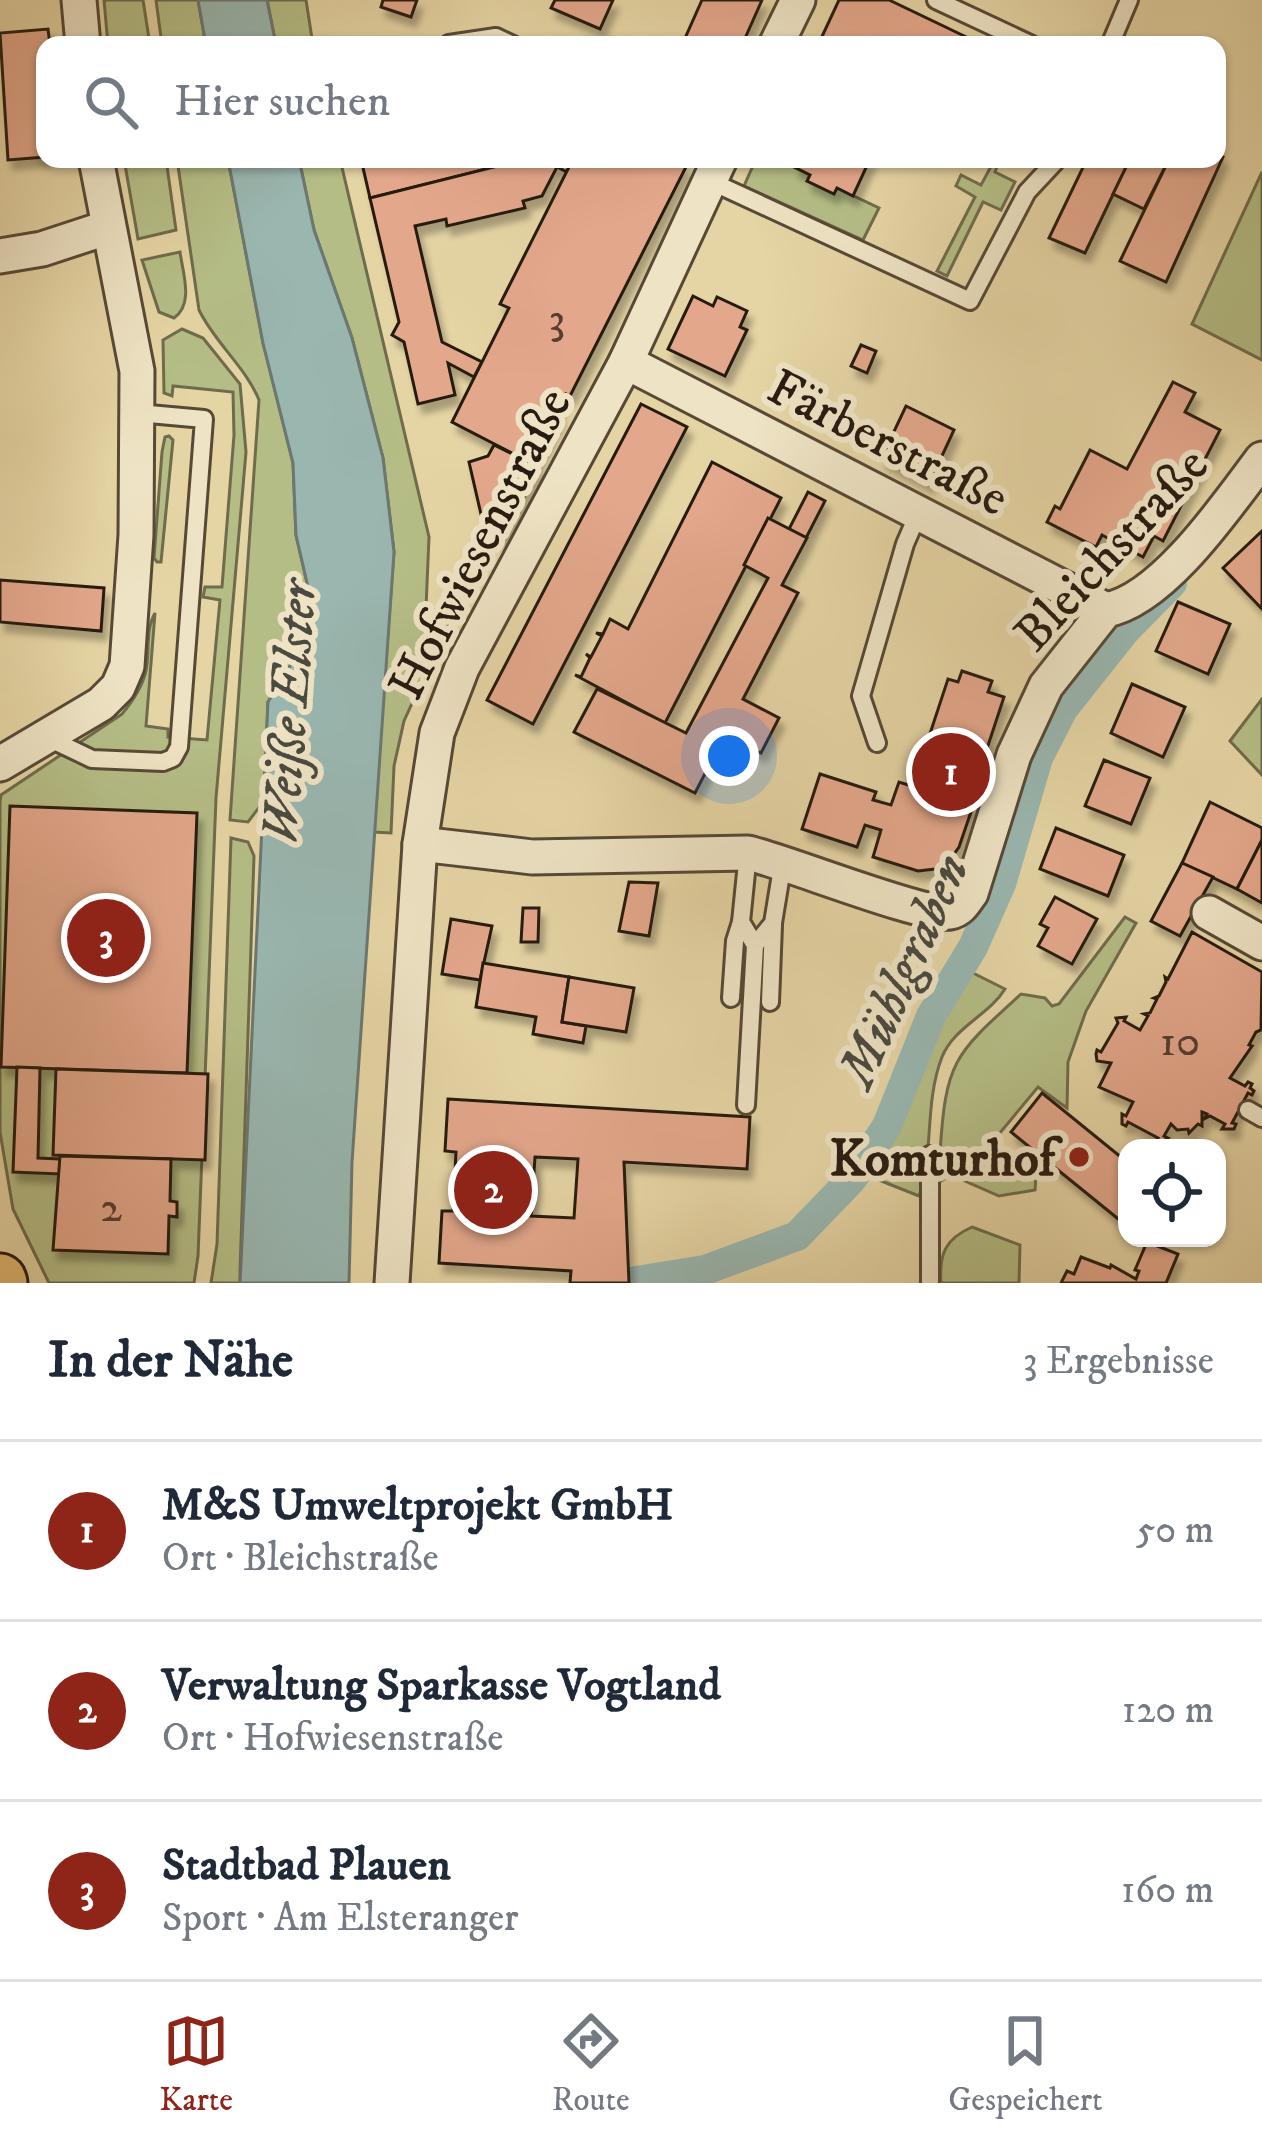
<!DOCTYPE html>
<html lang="de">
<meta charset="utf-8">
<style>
:root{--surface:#fff;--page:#f6f6f7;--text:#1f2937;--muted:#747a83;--line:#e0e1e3;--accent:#8f2418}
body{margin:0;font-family:"IM FELL DW Pica",serif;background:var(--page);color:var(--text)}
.controls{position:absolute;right:36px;bottom:36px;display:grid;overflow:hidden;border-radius:24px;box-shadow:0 3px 9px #0004}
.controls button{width:108px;height:108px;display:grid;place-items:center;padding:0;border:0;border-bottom:3px solid var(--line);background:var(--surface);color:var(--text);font:60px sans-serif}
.you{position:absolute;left:729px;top:756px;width:42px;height:42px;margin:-30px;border:9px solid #fff;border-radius:50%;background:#1a73e8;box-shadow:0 0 0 18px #1a73e833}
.badge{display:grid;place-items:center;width:78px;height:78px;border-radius:50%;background:var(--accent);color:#fff;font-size:39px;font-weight:700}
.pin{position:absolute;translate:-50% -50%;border:6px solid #fff;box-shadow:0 3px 12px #0006}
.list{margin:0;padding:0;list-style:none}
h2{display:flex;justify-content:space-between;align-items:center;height:156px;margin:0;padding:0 48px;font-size:51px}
h2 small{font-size:39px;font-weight:400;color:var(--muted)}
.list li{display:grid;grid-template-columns:78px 1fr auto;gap:36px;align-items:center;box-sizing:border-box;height:180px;padding:0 48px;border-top:3px solid var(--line)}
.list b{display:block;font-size:45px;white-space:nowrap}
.list p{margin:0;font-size:39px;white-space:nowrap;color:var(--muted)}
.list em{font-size:39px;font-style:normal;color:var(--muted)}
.icon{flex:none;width:66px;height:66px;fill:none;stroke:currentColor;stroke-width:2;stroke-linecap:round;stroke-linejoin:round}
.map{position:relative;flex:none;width:1262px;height:1283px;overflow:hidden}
.search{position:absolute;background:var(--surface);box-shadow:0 3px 9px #0004;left:36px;right:36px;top:36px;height:132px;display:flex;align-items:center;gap:30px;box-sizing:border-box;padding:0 42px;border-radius:24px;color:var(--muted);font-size:45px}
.sheet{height:696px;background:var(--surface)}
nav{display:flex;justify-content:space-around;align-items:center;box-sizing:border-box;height:168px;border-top:3px solid var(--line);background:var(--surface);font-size:33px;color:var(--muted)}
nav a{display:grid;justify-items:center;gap:6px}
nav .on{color:var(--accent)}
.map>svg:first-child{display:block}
.green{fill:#b5bd86;stroke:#6e6c4c;stroke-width:3}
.water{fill:#99b6af;stroke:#6c7870;stroke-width:3}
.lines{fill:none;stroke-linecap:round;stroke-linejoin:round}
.canal{stroke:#99b6af;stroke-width:30}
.building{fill:#e3a78b;stroke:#281b11;stroke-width:3;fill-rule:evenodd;filter:url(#shadow)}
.lane-casing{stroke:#574936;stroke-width:22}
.street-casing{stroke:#574936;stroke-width:39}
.primary-casing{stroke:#281b11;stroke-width:57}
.lane{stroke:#eee3c4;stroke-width:16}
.street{stroke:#eee3c4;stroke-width:33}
.primary{stroke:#e2ba72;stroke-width:51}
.poi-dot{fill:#8f2418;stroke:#eee3c4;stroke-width:4.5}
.labels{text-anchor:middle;stroke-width:12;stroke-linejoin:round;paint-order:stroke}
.number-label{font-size:45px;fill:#573e30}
.street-label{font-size:51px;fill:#281b11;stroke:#eee3c4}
.poi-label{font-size:51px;font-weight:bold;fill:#281b11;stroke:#eee3c4;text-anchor:end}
.water-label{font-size:54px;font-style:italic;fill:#4a4a40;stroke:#eee3c4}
</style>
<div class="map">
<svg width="1262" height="1283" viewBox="0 0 1262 1283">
<defs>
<filter id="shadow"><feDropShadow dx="5" dy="9" stdDeviation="3" flood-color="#0004"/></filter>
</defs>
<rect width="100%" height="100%" fill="#e5d4a4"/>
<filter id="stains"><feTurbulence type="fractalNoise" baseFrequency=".00167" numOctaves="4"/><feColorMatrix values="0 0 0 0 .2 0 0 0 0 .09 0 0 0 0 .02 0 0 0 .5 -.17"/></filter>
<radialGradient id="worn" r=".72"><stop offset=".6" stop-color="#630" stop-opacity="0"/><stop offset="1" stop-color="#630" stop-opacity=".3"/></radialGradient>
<g class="green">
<path d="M104,0H143L150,45H108Z"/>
<path d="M156,0H198L206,45H162Z"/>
<path d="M267,0H306L313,45H276Z"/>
<path d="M124,159H166L176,230L138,239Z"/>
<path d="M177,159H228L263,343L293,463L296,535L311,600L309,636L268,702L264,801L248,822L230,820L259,400C245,366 215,343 199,310Z"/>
<path d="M299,159H340L429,537L426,608L453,614L404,721L394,766L391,833L373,832L394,552L383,458L352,338L314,230Z"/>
<path d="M756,159H798L810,175L808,181L833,193L837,188L879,208L863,240L744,186Z"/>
<path d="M995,159H1000L995,172L1015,182L1001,210L983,202L947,276L937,271L975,197L956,186L961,175L981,185Z"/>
<path d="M1262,172V360L1192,324Z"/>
<path d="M180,252C183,274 194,304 174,318L159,312L142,260Z"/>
<path d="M182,329L203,338L240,384L246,452L216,798L198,1256L194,1283H49L13,1209L0,1132V802L1,795L122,714C133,701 142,688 146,671C150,652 145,630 155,613L146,726L168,729V737L207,740L220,600L203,597L205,587H222L234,435L233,392L173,386L172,396L164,393L163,340Z"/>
<path d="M169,436L173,440L161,562H157L154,558L162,452L165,437Z"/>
<path d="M1262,699V775L1230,741Z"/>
<path d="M231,838L248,842L254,856L240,1272V1283H211L217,1244Z"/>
<path d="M1125,917L1136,923L1086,1011L1068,1062L1067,1108L1038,1087L994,1140L1011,1155C984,1178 970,1164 940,1153C946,1060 954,1055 1021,994L1045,998L1052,1006L1059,1004Z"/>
<path d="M965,969L1005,989C989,1015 954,1027 942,1057C924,1103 934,1157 919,1196L866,1175L907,1102L941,1012Z"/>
<path d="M939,1162C969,1172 993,1187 1019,1162L1036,1176L1035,1190L999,1196L951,1175L931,1187L934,1164Z"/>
<path d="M972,1227L1020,1245L1019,1283H941C939,1254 945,1239 972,1227Z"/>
</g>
<g class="water">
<path d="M198,0H267L276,45H206Z"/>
<path d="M228,159H299L314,230L352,338L383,458L394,552L352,1162L349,1283H240L268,702L308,636L311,600L296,535L293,463L263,343Z"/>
</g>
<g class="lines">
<path class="canal" d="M636,1281L705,1270L797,1236L852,1179L887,1126L931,1016L973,947L1001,884L1038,758L1063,709L1125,631L1172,583"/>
</g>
<g class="building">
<path d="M383,0H417L411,17L381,7Z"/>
<path d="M555,0H613L600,29L551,8Z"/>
<path d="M702,0H762L742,45H682Z"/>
<path d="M839,0H889L983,45H818Z"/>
<path d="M48,29L50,45H45V157L8,160L0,33Z"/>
<path d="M1217,154L1223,157L1166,282L1120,261L1169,159H1217Z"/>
<path d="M361,159H526L370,198Z"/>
<path d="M526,159H573L567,172L557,167L542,196L523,201L525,208L447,226L446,219L415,226L442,342L482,362L474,377L448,363L455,395L418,404L404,342L392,335L399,322L370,198Z"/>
<path d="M573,159H670L686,167L570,396L566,394L556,414L560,416L535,465L452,422L509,308L500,304Z"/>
<path d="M798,159H870L853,196L837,188L834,194L807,181L810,175L794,167Z"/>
<path d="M1087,159H1130L1085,253L1049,238Z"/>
<path d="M1130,159H1169L1144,209L1113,194Z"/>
<path d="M693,296L713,306L717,297L747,311L740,327L747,330L725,376L668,349Z"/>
<path d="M861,345L876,351L867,373L851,366Z"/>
<path d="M1173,382L1195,393L1185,412L1220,430L1163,541L1154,536L1143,557L1102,535L1096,547L1047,522L1055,506L1060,509L1090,450L1127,469Z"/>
<path d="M641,404L687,427L533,724L487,700Z"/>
<path d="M906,406L954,430L929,484L881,459Z"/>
<path d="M494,445L539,467L503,539L486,536L469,462L488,456Z"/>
<path d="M712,462L781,498L665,723L575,675L581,677L590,658L586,654L591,657L602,636L596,633L603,634L610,619L628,629Z"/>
<path d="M808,492L825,501L806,538L789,529Z"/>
<path d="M768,518L807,538L782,585L798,593L743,699L779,718L761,753L725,735L695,793L574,732L597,689L686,733L768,578L744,565Z"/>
<path d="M1262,531V609L1223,568Z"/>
<path d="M0,580L104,588L101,631L0,622Z"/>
<path d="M1178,602L1230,624L1208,674L1156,651Z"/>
<path d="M962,671L992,681L988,692L1004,697L974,788L951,781L946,797L973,806L959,847L949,861L935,869L918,871L873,857L881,830L865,825L857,847L802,829L820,774L876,792L873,800L891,805L899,782L921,789L926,773L918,770L948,679L958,682Z"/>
<path d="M1132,684L1185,707L1163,757L1111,733Z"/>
<path d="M1104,760L1150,778L1131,824L1085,806Z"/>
<path d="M1210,802L1262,828V840L1237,889L1182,863Z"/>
<path d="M10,806L197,813L187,1073L1,1067Z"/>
<path d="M1056,828L1124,855L1108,896L1040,869Z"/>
<path d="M1262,840V903L1237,889Z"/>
<path d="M1182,863L1213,877L1180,936L1151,921Z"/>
<path d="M629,882L658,883L649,936L619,931Z"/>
<path d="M1055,897L1097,919L1072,964L1038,946L1048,928L1040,924Z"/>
<path d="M523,908H539L538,942H521Z"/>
<path d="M451,919L492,926L480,980L442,974Z"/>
<path d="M1192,932L1262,972L1261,1030L1256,1032L1249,1045L1252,1046L1230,1078L1245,1086L1248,1082L1252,1084L1250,1088L1254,1091L1252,1095L1248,1093L1232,1123L1236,1124L1234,1129H1222L1225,1124L1210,1116L1204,1119L1207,1114L1202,1112V1126L1198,1124L1189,1133L1188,1129L1177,1130L1171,1124L1164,1136L1168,1138L1160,1144L1155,1142L1158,1138L1128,1122L1126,1126L1122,1124V1114L1126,1116L1133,1102L1099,1087L1111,1063L1097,1061L1096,1054L1097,1050L1101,1052L1118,1023L1116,1018L1126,1017L1124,1021L1140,1030L1148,1016L1144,1014L1150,1013L1157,999L1154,998L1159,996L1166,982L1165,977L1168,979Z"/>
<path d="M483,963L569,977L562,1022L586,1026L583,1043L533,1034L536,1017L476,1007Z"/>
<path d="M569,977L634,988L626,1032L562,1022Z"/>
<path d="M17,1067L40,1068L38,1158L60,1159V1174L13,1172Z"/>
<path d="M56,1069L208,1074L205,1160L53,1155Z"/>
<path d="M1042,1093L1127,1162V1226L1011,1132Z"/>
<path d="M448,1099L750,1117L747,1169L624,1162L629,1283H570L571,1271L439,1263L442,1211H453L456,1152L445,1151ZM535,1157L578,1159L574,1218L531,1216Z"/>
<path d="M60,1156L171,1159L170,1201L177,1202V1217L169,1216L168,1254L53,1250Z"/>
<path d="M1147,1242L1178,1254L1166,1283H1061L1067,1271L1074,1274L1081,1257L1110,1268L1111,1265L1136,1279L1139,1271L1135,1270Z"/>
</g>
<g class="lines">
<g class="lane-casing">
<g id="lane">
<path d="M936,0L1032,45"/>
<path d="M449,44L496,37L513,45"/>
<path d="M1110,45L1129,0"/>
<path d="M710,181L970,301L1027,192L1055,162"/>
<path d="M46,737L92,759L163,762L173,758L179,747L204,419L138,413"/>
<path d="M877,743L861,696L905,544L918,514"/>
<path d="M755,945L773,923L783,862"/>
<path d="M731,998L735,941L741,922"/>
<path d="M770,1002L773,925"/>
<path d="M746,1105L755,945L741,922L748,853"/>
<path d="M1248,1110L1262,1118"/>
<path d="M930,1283V1155"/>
</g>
</g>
<g class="street-casing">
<g id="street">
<path d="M79,0L83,45"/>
<path d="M776,45L798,0"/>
<path d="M0,256L42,249L106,228"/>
<path d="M626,362L1106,610"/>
<path d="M0,764L101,704L118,687L127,666L136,535L137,371L96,159"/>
<path d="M420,844L532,857L748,853C787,862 926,918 950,912C961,910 965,901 971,893L1014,755L1046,686L1106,610C1163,600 1228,504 1262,459"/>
<path d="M1209,913L1262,943"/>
<path d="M392,1283L420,844L437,733L462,668L626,362L720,159"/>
</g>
</g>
<g class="primary-casing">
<path id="primary" d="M0,1280L1,1283"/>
</g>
<use href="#lane" class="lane"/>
<use href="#street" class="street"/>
<use href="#primary" class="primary"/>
</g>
<circle class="poi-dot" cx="1079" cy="1157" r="12"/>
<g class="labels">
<g class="number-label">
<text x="557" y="332">3</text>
<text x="1180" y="1055">10</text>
<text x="111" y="1221">2</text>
</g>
<g class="street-label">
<text transform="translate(889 441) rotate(27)" y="18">Färberstraße</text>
<text transform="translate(478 543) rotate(-63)" y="18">Hofwiesenstraße</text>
<text transform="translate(1110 548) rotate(-47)" y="18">Bleichstraße</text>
</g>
<g class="poi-label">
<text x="1055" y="1175">Komturhof</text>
</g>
<g class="water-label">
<text transform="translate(287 712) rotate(-86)" y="19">Weiße Elster</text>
<text transform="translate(902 970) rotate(-66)" y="19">Mühlgraben</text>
</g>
</g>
<rect width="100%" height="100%" filter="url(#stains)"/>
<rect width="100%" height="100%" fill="url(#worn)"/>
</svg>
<div class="controls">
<button><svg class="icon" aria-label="locate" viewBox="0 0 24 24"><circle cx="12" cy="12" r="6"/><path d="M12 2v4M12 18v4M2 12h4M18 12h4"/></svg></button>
</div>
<div class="you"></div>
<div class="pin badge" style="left:951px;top:772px">1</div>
<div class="pin badge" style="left:493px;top:1190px">2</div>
<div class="pin badge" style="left:106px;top:938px">3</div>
<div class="search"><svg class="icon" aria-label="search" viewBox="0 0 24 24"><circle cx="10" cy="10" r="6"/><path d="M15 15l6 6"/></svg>Hier suchen</div>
</div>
<section class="sheet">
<h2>In der Nähe<small>3 Ergebnisse</small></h2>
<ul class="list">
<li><span class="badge">1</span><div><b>M&amp;S Umweltprojekt GmbH</b><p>Ort · Bleichstraße</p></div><em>50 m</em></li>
<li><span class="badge">2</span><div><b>Verwaltung Sparkasse Vogtland</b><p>Ort · Hofwiesenstraße</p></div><em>120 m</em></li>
<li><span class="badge">3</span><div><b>Stadtbad Plauen</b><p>Sport · Am Elsteranger</p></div><em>160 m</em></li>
</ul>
</section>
<nav>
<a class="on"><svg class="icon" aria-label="map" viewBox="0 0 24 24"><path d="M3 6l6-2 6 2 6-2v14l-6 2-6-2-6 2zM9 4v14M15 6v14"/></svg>Karte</a>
<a><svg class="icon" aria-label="directions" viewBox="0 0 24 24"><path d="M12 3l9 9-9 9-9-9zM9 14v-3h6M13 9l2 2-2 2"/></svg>Route</a>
<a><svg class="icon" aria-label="saved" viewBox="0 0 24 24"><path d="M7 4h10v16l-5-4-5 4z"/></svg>Gespeichert</a>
</nav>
